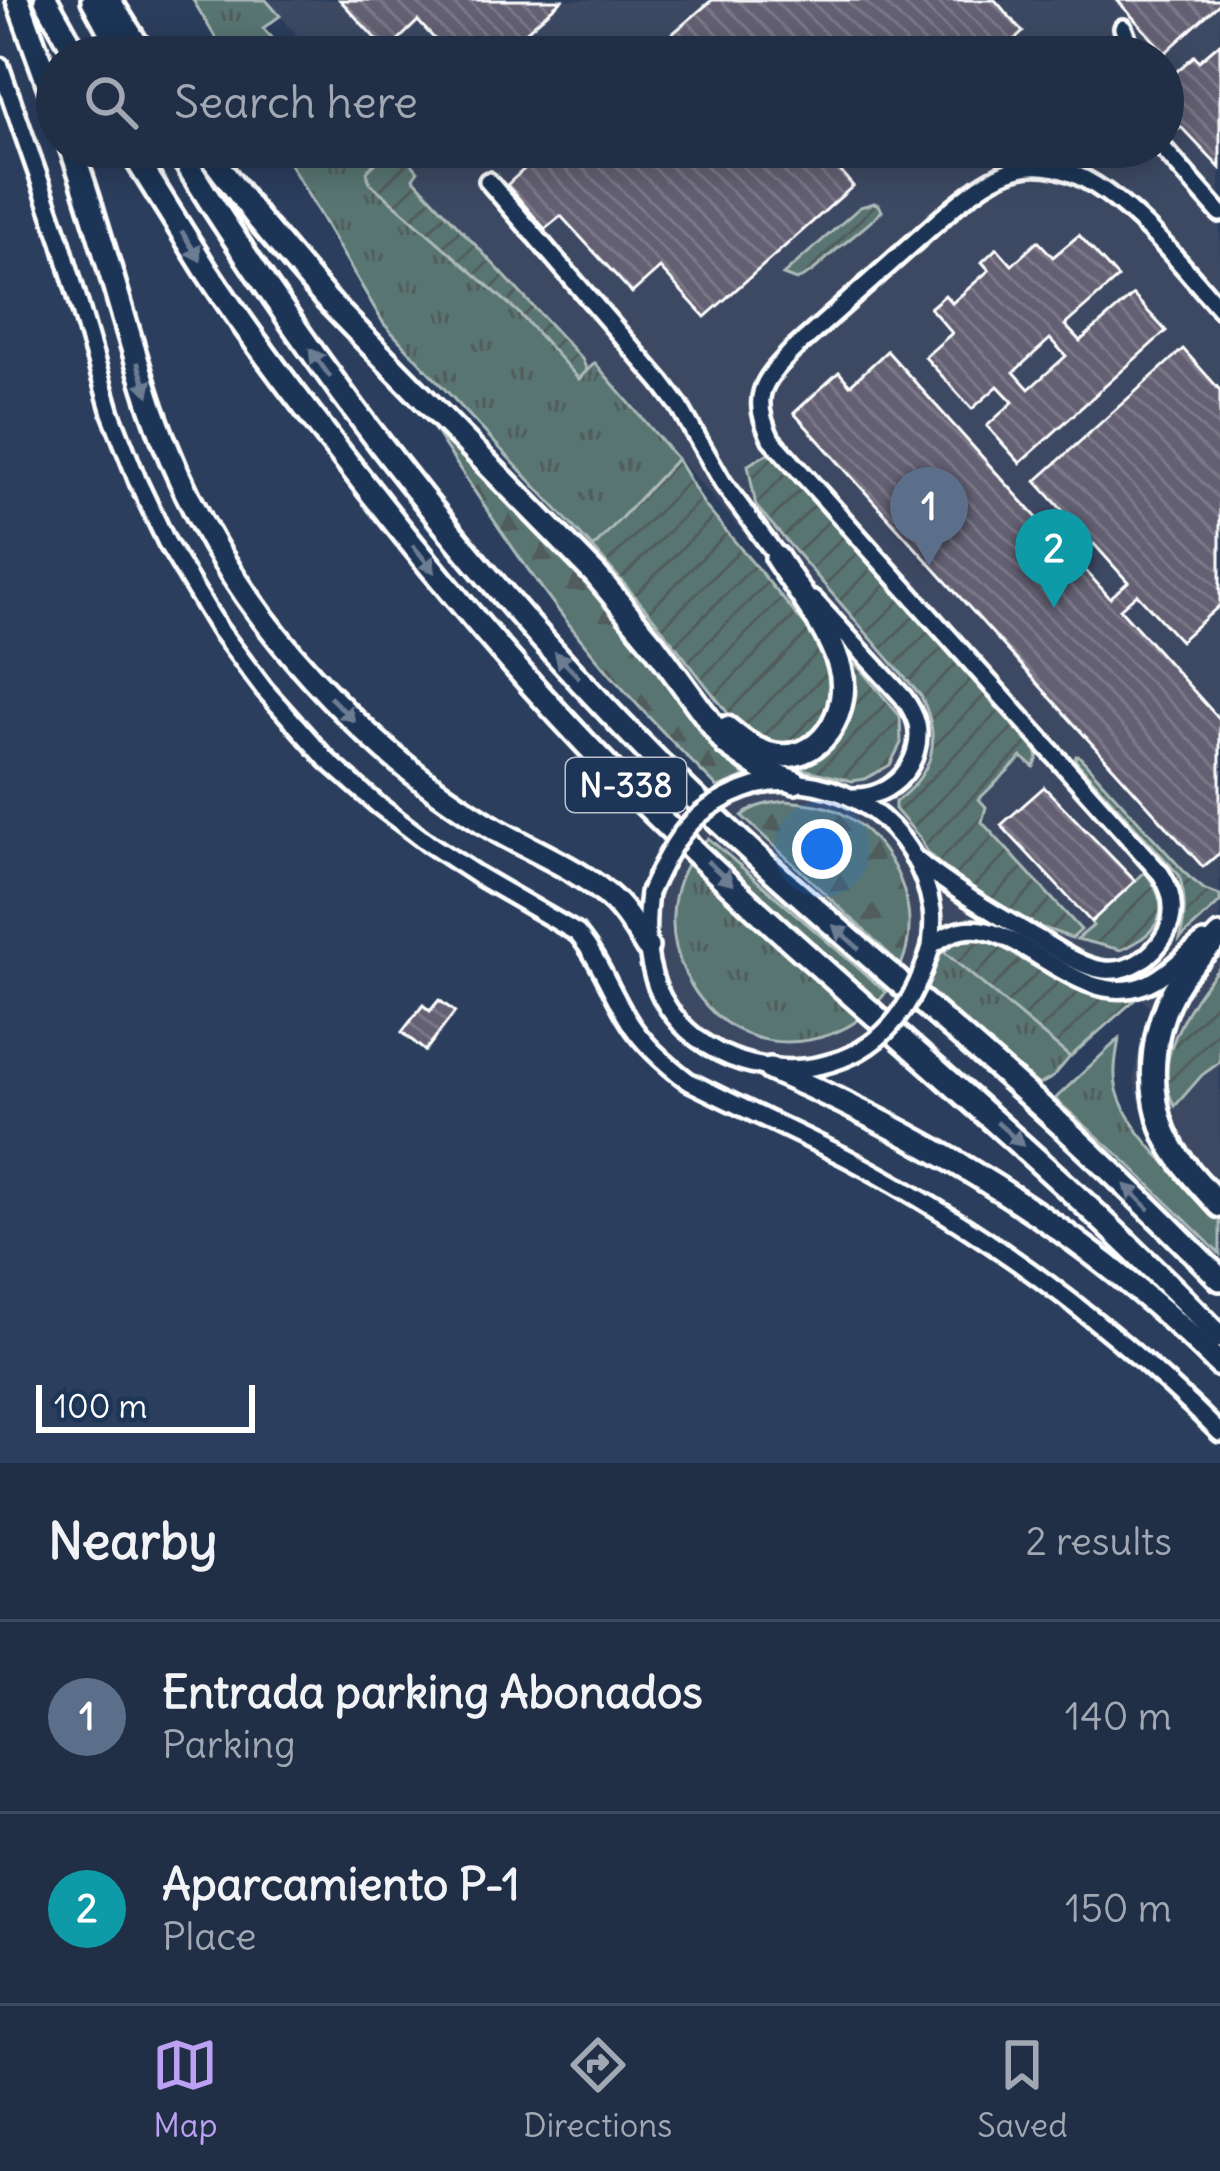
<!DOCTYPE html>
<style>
:root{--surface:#202e46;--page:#28364d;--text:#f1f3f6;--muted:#a2a8b3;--line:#3d4a5f;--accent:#bca0f2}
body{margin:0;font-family:Delius,sans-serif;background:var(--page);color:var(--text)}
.scale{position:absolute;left:36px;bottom:30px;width:219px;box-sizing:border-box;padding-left:12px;border:6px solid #fff;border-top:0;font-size:33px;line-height:42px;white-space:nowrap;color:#fff;-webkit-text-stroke:9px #1d3557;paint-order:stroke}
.you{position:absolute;left:822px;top:849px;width:42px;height:42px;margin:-30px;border:9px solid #fff;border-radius:50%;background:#1a73e8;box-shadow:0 0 0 18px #1a73e833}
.badge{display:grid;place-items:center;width:78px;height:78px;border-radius:50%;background:var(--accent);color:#fff;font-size:39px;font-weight:700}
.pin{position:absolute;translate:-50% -99px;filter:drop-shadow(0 3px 6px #0008)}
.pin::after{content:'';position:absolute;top:63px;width:42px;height:36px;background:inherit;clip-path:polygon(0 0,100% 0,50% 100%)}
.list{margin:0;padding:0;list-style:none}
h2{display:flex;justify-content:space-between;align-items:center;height:156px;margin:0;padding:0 48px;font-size:51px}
h2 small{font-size:39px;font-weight:400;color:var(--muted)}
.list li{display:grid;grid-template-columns:78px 1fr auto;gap:36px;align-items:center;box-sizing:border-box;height:192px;padding:0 48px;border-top:3px solid var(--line)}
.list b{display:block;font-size:45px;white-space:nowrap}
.list p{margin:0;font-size:39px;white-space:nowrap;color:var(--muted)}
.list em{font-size:39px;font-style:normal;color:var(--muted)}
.icon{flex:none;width:66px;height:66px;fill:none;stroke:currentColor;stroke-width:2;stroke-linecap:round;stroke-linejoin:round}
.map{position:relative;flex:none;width:1220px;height:1463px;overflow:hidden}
.search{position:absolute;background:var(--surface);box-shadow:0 6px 30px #0003;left:36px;right:36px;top:36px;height:132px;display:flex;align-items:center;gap:30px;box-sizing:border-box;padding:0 42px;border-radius:66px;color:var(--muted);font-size:45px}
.sheet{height:540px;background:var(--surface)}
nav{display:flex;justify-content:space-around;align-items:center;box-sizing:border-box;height:168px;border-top:3px solid var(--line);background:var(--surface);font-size:33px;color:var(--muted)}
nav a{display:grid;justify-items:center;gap:6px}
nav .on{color:var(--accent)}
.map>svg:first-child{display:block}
.built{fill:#3c4864}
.grass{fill:url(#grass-tufts);stroke:#acbab8;stroke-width:3}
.forest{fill:url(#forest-firs);stroke:#acbab8;stroke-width:3}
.garden{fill:url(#garden-furrows);stroke:#acbab8;stroke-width:3}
.building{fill:url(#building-back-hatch);stroke:#fff;stroke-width:3;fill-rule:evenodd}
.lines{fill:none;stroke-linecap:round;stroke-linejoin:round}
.minor-casing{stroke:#fff;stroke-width:24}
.highway-casing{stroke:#fff;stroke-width:30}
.minor{stroke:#1d3557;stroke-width:15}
.highway{stroke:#1d3557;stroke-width:21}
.minor-bridge-casing{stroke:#fff;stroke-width:24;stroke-linecap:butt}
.minor-bridge{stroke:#1d3557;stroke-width:15}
.oneway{fill:#6c7c92}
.labels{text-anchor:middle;stroke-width:9;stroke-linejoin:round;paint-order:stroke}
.shield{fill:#1d3557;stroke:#bbc2cd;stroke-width:3}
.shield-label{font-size:33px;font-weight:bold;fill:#fff}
</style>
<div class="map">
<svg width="1220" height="1463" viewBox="0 0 1220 1463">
<defs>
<pattern id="grass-tufts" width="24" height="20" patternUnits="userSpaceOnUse" patternTransform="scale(3)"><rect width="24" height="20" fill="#597471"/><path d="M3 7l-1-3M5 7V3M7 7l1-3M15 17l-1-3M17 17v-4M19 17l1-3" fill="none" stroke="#515c5b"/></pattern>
<pattern id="forest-firs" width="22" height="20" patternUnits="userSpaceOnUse" patternTransform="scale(3)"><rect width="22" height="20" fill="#597471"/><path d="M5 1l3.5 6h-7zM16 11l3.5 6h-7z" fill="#515c5b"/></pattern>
<pattern id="garden-furrows" width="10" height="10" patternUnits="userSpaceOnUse" patternTransform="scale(3)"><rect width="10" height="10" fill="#597471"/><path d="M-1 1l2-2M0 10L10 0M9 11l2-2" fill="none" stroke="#515c5b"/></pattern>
<pattern id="building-back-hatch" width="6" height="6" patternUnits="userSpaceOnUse" patternTransform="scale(3)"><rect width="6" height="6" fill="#646073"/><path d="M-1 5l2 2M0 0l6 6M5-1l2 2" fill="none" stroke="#7b7888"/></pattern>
</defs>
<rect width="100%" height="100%" fill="#2b3e5d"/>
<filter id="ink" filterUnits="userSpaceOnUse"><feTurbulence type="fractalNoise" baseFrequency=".00833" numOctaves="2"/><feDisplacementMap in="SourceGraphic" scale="24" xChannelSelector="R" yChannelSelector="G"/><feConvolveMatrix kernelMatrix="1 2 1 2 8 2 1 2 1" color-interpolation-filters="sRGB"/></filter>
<g filter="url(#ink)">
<path class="built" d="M266,0H1220V1188L1139,1101L1134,1079L1137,1058L1143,1040L1158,1016L1139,997L1099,996L1080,991L1043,972L954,943L940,954L926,991L900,1032L883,1048L860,1063L807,1074H746L703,1050L676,1026L639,919L649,866L662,838L689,805L718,789L746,777L789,766L852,781L865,779L890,765L901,743V731L812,612L596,363L587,370L412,177L418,170L397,147H1163V57H317Z"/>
<g class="grass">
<path d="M193,0H266L280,16L263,28L290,57H227Z"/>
<path d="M280,147H374L383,157L369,168L368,178L517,311L579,378L595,363L677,459L593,548L384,324Z"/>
<path d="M708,838L886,992C867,1019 841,1034 809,1040C697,1061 627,915 708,838Z"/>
<path d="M944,951L1070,1057L1053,1077L1039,1085L926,991L940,954Z"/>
<path d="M1119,1039C1117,1051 1114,1065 1115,1077C1118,1129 1187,1182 1220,1218V1254L1123,1159L1055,1099Z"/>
</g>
<g class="forest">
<path d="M410,391L585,577L654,661L724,756L746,777L718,788C670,740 622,691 579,637C517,559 463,475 410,391Z"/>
<path d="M786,801C804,803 823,804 841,813C893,840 925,910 901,965L742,816C753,805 770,803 786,801Z"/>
</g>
<g class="garden">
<path d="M374,147H397L418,171L413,178L582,359L587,370L579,379L517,311L370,183L367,172L382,157Z"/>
<path d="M874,203L879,205L882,211C867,226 852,237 836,250C823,261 812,275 796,280L783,275L860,207Z"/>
<path d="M767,454L773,457L1036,751L1038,758L1034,767L1022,757L979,799L986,807L982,822L1081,930L1072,938L1026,922L950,873L927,852L920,838L895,809V802C935,772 942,740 921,696L756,506L748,465Z"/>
<path d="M677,459L705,506L815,637L831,678L830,701L819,726L802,740L779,743L766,742L737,725L651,615L593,548Z"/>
<path d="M856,664L900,716L901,743L890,765L865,779L852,781L789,766C840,757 855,716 849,669Z"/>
<path d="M1076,756H1079L1189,877L1205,890L1220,895V902L1180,939C1186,915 1186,899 1179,875L1075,760Z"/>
<path d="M1145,872C1174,909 1161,932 1121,950L1077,939L1093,926L1091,922Z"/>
<path d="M975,935H984C1034,966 1077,1001 1139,996L1070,1057L944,952L954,943Z"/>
<path d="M1220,967V1062L1202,1075L1175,1106C1148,1065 1192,998 1220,967Z"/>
</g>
<g class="building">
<path d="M340,0H562L497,57H451L418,21L387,51Z"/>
<path d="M712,0H995L1023,32L995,57H645Z"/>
<path d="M1117,0H1220V3L1165,53Z"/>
<path d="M1220,43V168L1181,127L1174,133L1163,120V94L1174,85L1169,78L1194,56L1199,61Z"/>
<path d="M548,147H820L853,186L705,317L660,268L632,293L561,216L545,229L507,185Z"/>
<path d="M1079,235L1118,278L1065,325L1080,341L1133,295L1166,331L1020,463L987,426L1013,402L998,386L972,409L925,357L952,333L930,308L945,295L952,303L989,270L982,262L997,248L1012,265L1038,241L1053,257ZM1050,339L1066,356L1029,389L1014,372Z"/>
<path d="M1183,349L1220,390V605L1180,641L1137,594L1120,609L1220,720V853L1203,867L794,413L839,372L850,385L887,351L1065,549L1083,533L1036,481ZM1094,544L1128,582L1110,598L1076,560Z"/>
<path d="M1044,787L1135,881L1091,922L1001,825Z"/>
<path d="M439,1000L455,1012L425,1051L402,1032L423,1005L430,1011Z"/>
</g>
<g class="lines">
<g class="minor-casing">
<g id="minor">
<path d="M1123,28L1134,57"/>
<path d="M0,66L61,242L111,413L138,482L167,543L219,629L264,689L327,760L378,805L428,843L477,875L577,933C601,961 612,996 632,1026C647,1048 667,1065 688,1081C740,1107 793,1131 845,1157C983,1229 1110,1323 1220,1433"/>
<path d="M1162,147L1220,213"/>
<path d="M488,181L661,382L679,406L723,483L783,564"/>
<path d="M814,600L903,697C909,705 914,713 917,724C924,762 893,798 854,797"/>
<path d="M755,786C839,767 919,825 932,910C934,922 932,935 931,947"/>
<path d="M913,857C951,889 994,913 1037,938C1057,950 1081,967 1104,970C1130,973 1153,956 1165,935C1177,914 1173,893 1161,874L771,439C751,397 761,383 792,351L955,206C975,190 994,175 1019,168C1095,149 1176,260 1220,309"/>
<path d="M649,893C645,926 645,955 657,987C685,1054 767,1083 833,1062"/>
<path d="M931,947C1001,883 1064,1015 1144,985C1166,977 1185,954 1204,941"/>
</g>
</g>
<g class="highway-casing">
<g id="highway">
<path d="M18,0L57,108"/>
<path d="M46,0L78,57"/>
<path d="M93,0L124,57"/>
<path d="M109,0L145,57"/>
<path d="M71,147C102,233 123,322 152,409C199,546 279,656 387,751C421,781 460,808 498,831C537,853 583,871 615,902C628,915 637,931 647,947"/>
<path d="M129,147C155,188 180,229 206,270C254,343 308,412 362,481C448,591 537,697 636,795C824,982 1036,1144 1220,1337"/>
<path d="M176,147C315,372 477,581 664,768C776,880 898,979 1016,1084C1087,1147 1154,1212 1220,1279"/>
<path d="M204,147L258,219L327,300L596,575L654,645L727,745L763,770L795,782"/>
<path d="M727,728C739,738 751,748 767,753C820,769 854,709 839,664C827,626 798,591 777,558"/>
<path d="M1220,936C1208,949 1192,962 1182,977C1152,1021 1145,1082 1164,1131C1175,1159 1200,1184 1220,1206"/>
<path d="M770,1069C937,1141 1092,1236 1220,1365"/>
</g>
</g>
<use href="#minor" class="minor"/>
<use href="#highway" class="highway"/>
<g class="minor-bridge-casing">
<g id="minor-bridge">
<path d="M649,893C675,836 693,806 755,786"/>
<path d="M833,1062C889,1045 915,1000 931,947"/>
</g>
</g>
<use href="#minor-bridge" class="minor-bridge"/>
</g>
<defs><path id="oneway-solid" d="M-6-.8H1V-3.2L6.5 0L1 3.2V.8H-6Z" transform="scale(3)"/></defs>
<g class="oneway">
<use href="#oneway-solid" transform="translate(191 246) rotate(58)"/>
<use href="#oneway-solid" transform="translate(320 363) rotate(-126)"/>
<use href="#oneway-solid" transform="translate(143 379) rotate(72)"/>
<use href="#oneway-solid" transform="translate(424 559) rotate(51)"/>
<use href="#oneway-solid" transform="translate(567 665) rotate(-133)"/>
<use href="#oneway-solid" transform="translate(342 709) rotate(44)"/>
<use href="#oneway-solid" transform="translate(720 873) rotate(43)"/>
<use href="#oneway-solid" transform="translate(846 937) rotate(-138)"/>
<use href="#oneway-solid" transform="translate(1010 1134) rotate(42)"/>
<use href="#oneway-solid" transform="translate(1137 1197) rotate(-135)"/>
</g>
</g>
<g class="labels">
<rect class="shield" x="566" y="758" width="120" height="54" rx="9"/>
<g class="shield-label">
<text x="626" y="797">N-338</text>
</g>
</g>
</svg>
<div class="scale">100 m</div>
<div class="you"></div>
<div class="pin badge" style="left:929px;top:566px;background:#5c6f8a">1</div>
<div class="pin badge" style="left:1054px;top:608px;background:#0f9aa8">2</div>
<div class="search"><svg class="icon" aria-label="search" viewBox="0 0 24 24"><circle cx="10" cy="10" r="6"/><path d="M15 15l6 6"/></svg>Search here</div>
</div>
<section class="sheet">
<h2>Nearby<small>2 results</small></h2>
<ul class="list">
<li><span class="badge" style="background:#5c6f8a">1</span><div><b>Entrada parking Abonados</b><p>Parking</p></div><em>140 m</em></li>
<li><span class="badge" style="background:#0f9aa8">2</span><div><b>Aparcamiento P-1</b><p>Place</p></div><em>150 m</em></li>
</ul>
</section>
<nav>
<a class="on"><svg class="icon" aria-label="map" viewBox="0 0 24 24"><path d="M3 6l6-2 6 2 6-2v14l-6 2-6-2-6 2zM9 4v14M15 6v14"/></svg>Map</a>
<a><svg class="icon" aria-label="directions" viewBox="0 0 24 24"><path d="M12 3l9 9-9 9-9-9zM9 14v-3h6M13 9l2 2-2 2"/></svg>Directions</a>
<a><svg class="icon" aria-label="saved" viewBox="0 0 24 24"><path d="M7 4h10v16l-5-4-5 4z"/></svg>Saved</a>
</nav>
